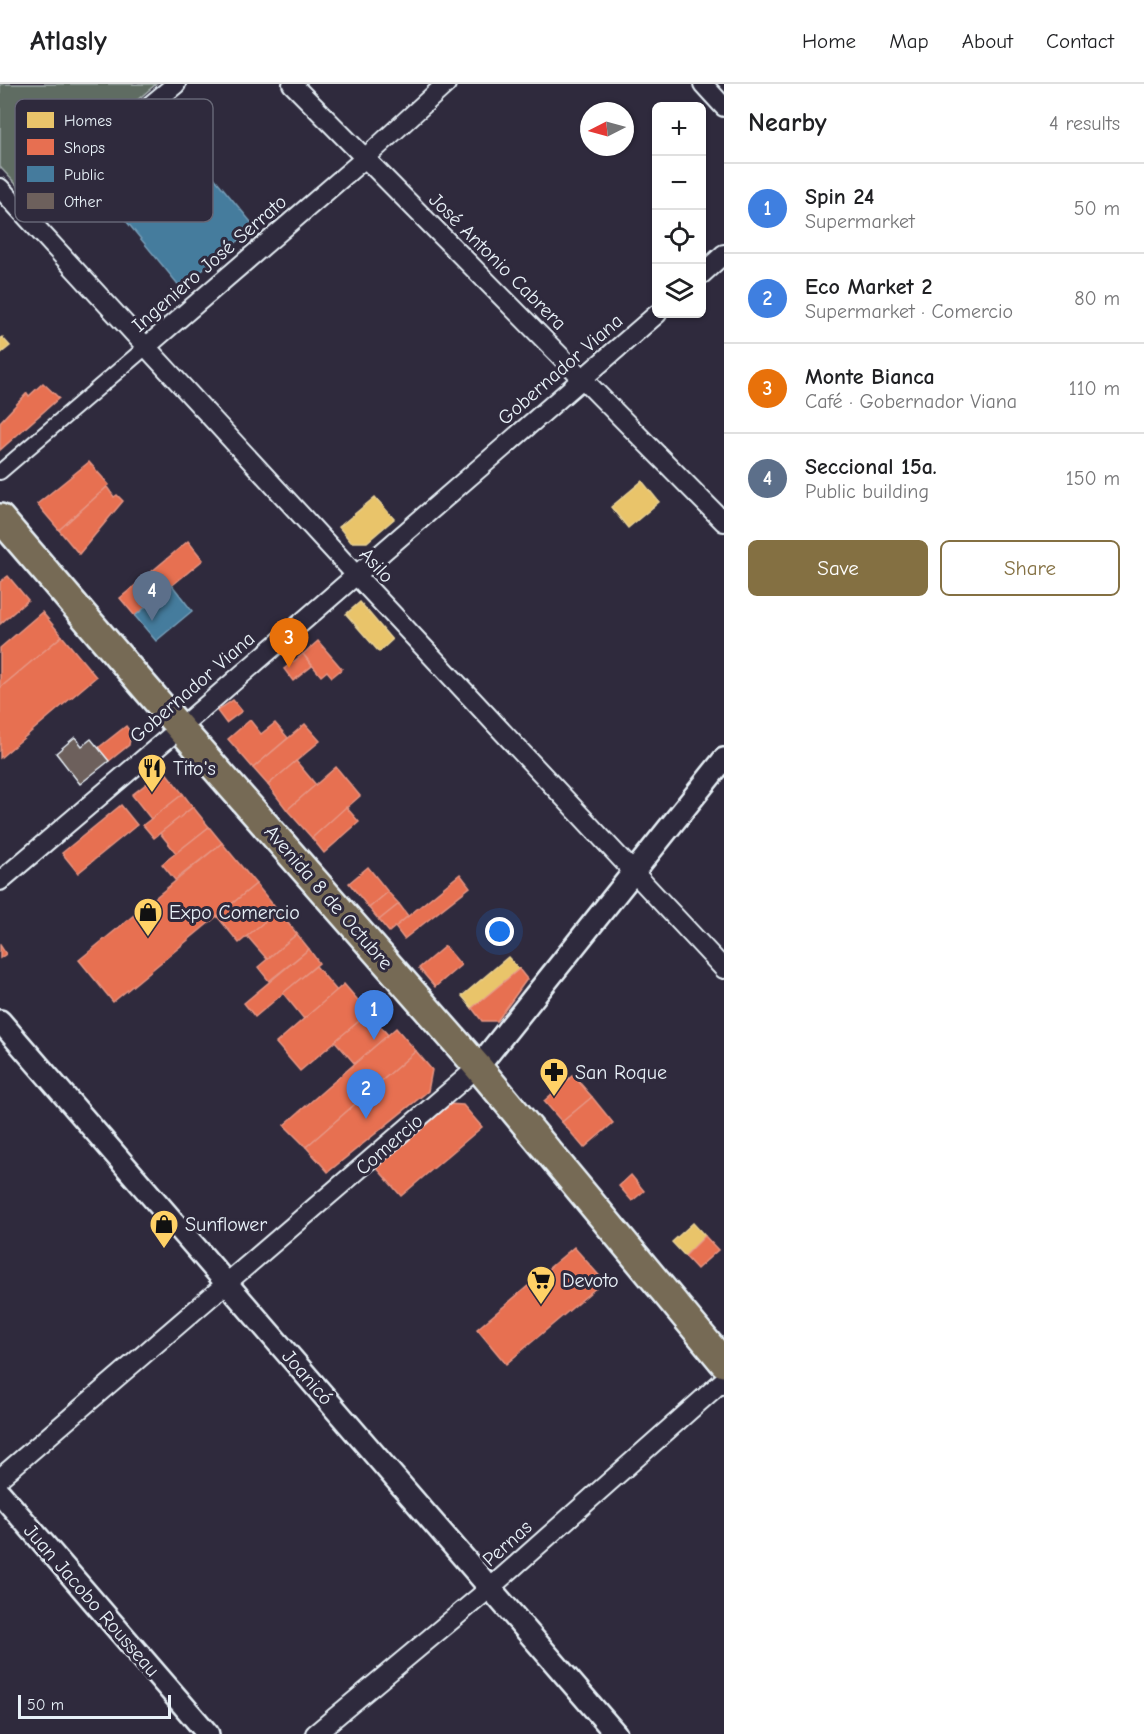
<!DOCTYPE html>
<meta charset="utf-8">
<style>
:root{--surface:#fff;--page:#f2f2f2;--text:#202124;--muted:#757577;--line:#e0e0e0;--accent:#847042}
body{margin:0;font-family:"Comic Neue",sans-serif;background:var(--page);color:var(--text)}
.controls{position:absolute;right:18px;top:18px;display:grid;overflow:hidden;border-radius:9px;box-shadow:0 2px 4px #0004}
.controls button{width:54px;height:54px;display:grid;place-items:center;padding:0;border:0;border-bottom:2px solid var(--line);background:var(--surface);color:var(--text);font:30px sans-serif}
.compass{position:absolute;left:580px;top:18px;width:54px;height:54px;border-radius:50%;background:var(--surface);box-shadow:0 2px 4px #0004;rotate:264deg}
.scale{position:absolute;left:18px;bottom:15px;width:153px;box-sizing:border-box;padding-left:6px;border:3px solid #e8f1f8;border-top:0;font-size:16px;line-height:21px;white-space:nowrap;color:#e8f1f8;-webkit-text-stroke:4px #2f2a3d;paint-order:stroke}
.you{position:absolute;left:500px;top:848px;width:21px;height:21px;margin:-15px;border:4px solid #fff;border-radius:50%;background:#1a73e8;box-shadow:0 0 0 9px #1a73e833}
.badge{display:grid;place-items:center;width:39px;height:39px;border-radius:50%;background:var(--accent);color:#fff;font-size:20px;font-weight:700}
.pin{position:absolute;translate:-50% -50px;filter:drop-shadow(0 2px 3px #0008)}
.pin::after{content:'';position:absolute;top:32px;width:21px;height:18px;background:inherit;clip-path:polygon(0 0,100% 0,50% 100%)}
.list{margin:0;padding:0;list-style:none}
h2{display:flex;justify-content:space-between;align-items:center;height:78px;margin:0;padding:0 24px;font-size:26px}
h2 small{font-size:20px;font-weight:400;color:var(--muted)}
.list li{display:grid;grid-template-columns:39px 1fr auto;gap:18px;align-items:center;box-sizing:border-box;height:90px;padding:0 24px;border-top:2px solid var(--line)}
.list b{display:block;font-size:22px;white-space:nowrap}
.list p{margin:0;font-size:20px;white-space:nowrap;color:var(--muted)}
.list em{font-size:20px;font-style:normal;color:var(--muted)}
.actions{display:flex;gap:12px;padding:18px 24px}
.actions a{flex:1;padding:14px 0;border:2px solid var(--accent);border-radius:9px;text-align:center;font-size:21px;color:var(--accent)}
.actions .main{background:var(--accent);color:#fff}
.icon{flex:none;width:33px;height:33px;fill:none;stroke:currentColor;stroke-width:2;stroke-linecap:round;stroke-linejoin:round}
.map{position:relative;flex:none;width:724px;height:1650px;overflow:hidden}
header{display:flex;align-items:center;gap:36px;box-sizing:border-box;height:84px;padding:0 30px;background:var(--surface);border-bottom:2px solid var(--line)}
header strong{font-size:28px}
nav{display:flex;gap:33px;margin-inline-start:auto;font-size:21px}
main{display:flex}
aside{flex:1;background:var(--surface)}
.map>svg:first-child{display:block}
.green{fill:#5f6c62;stroke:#a4aead;stroke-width:1.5}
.homes{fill:#e9c46a;stroke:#e9d295;stroke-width:1.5}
.shops{fill:#e76f51;stroke:#e79683;stroke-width:1.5}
.public{fill:#457b9d;stroke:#769eb8;stroke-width:1.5}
.building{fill:#6d605c;stroke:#e8f1f8;stroke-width:1.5}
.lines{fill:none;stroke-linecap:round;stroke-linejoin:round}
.pedestrian-casing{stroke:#e8f1f8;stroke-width:18}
.minor-casing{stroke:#e8f1f8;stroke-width:22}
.tertiary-casing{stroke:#e8f1f8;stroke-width:26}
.primary-casing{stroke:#e8f1f8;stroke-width:32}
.pedestrian{stroke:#2f2a3d;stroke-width:14}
.minor{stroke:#2f2a3d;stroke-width:18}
.tertiary{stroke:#2f2a3d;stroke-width:21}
.primary{stroke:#766a54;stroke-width:27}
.labels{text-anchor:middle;stroke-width:6;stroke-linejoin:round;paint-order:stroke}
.street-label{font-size:20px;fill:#e8f1f8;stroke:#2f2a3d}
.poi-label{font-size:20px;fill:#e8f1f8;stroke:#2f2a3d;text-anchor:start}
.key{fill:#2f2a3d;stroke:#666675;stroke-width:1.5}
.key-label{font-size:16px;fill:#e8f1f8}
</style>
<header>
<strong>Atlasly</strong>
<nav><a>Home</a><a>Map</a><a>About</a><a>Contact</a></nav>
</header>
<main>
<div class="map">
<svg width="724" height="1650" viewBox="0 0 724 1650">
<rect width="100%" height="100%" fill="#2f2a3d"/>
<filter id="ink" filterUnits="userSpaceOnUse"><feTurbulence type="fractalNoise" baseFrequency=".0167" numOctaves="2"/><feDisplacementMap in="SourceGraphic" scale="12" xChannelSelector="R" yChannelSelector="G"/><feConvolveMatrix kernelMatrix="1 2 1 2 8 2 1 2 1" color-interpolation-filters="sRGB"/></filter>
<g filter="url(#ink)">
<path class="green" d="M0,0H156L26,111L0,83Z"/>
<g class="homes">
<path d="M2,253L10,262L0,270V255Z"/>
<path d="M642,397L659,418L628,444L611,423Z"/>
<path d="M375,413L394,435L367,458H351L339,443Z"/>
<path d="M360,518L392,556L379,568L346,530Z"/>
<path d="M508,873L519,885L472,924L462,912Z"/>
<path d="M693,1139L705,1152L685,1172L672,1158Z"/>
</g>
<g class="shops">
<path d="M43,299L59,314L0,366V338L27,309L29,312Z"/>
<path d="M89,378L109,401L59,446L37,420Z"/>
<path d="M107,403L114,413L117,411L123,417L79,470L59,446Z"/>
<path d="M188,457L203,476L135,532L120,514Z"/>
<path d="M8,492L28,516L0,540V498Z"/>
<path d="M42,528L62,552L0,604V564Z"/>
<path d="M62,552L96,593L0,674V604Z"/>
<path d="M318,557L342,585L332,593L327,587L321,592L303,570Z"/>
<path d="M303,570L312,582L293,597L284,585Z"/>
<path d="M233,616L242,627L226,639L217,627Z"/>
<path d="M250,636L261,650L275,639L288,654L253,684L228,655Z"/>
<path d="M305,640L320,657L268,701L253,684Z"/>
<path d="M126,642L131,649L129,661L109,677L98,664Z"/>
<path d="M296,677L316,701L287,726L268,701Z"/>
<path d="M336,683L360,712L312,754L287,726Z"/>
<path d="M164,686L183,710L151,735L132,711Z"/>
<path d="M183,710L193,723L154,754L143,741Z"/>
<path d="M121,721L137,741L78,789L62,769Z"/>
<path d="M193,723L209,743L176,769L160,749Z"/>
<path d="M346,723L359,738L324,769L312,754Z"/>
<path d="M209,743L222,759L175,796L162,780Z"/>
<path d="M222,759L256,800L113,918L79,876Z"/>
<path d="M368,783L388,808L369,824L349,799Z"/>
<path d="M460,790L470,803L404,855L395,843Z"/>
<path d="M256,800L278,827L239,859L217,832Z"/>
<path d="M388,808L399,820L379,836L369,824Z"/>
<path d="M399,820L408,832L389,848L379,836Z"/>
<path d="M278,827L297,850L267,875L247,852Z"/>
<path d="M297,850L309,865L269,897L258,883Z"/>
<path d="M0,861L6,870L0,874Z"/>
<path d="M445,862L461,881L435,903L419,884Z"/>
<path d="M309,865L319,879L255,933L244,919Z"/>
<path d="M316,882L337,907L304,935L283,909Z"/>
<path d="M519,885L527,895L497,937H482L472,924Z"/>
<path d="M344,900L369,929L300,987L276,959Z"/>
<path d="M369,929L388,951L355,980L335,957Z"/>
<path d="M396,944L416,967L306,1063L284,1041Z"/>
<path d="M416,967L432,986L428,1007L328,1088L306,1063Z"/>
<path d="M573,991L592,1013L562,1038L544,1017Z"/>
<path d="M592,1013L613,1039L584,1064L562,1038Z"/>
<path d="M448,1020L463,1021L482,1043L401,1112L376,1083Z"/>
<path d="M631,1091L644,1107L632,1117L619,1102Z"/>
<path d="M705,1152L718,1166L697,1185L685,1172Z"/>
<path d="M574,1163L604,1197L506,1280L477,1245Z"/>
</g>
<g class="public">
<path d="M164,33L255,143L181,204L91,94Z"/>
<path d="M172,501L192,527L156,557L135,532Z"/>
</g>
<path class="building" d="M75,653L82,662L91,655L109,677L80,700L56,669Z"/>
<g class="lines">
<g class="pedestrian-casing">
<path id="pedestrian" d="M0,388L146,263"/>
</g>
<g class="minor-casing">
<g id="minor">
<path d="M292,0L724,438"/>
<path d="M703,0L724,23"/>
<path d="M0,104L356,491L724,885"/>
<path d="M23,128L176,0"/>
<path d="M702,190L724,170"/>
<path d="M146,263L364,75L446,0"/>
<path d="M0,797L180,644L657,230"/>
<path d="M0,1394L478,983"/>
<path d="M315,1650L490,1504L724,1296"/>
</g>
</g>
<g class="tertiary-casing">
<g id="tertiary">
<path d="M0,937L616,1650"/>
<path d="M478,983L724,675"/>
<path d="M0,1409L208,1650"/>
</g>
</g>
<g class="primary-casing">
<path id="primary" d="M0,434L180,644L478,983L724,1279"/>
</g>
<use href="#pedestrian" class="pedestrian"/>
<use href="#minor" class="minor"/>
<use href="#tertiary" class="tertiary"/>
<use href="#primary" class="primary"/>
</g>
</g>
<defs>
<g id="restaurant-pin" transform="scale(1.5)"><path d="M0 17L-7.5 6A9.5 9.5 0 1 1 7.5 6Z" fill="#ffd166" stroke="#2f2a3d"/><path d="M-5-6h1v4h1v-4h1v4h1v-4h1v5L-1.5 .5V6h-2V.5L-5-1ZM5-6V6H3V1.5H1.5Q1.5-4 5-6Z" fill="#111"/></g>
<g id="shop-pin" transform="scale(1.5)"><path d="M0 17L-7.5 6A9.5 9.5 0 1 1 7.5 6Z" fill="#ffd166" stroke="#2f2a3d"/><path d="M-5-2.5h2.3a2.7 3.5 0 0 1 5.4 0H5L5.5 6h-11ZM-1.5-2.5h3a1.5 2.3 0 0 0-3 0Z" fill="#111"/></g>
<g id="pharmacy-pin" transform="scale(1.5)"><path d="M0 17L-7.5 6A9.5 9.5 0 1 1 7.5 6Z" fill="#ffd166" stroke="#2f2a3d"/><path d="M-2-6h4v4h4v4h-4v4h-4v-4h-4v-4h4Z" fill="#111"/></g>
<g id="supermarket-pin" transform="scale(1.5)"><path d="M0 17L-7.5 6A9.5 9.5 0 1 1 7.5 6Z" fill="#ffd166" stroke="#2f2a3d"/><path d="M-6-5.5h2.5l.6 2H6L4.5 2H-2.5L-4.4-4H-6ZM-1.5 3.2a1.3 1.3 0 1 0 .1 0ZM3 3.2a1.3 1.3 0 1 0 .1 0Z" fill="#111"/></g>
</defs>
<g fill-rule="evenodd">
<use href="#restaurant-pin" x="152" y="684"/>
<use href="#shop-pin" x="148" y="828"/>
<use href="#pharmacy-pin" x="554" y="988"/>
<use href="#shop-pin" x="164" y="1140"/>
<use href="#supermarket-pin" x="541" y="1196"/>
</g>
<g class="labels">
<g class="street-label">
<text transform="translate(498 177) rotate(45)" y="7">José Antonio Cabrera</text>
<text transform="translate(209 179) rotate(-41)" y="7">Ingeniero José Serrato</text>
<text transform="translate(560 285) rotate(-41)" y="7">Gobernador Viana</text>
<text transform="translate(377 481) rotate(47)" y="7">Asilo</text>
<text transform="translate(192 603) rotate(-41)" y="7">Gobernador Viana</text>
<text transform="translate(329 813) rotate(49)" y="7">Avenida 8 de Octubre</text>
<text transform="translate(389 1060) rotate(-41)" y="7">Comercio</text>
<text transform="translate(308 1293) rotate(49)" y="7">Joanicó</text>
<text transform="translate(507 1459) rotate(-42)" y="7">Pernas</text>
<text transform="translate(92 1516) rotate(49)" y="7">Juan Jacobo Rousseau</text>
</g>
<g class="poi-label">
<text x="173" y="691">Tito's</text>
<text x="169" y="835">Expo Comercio</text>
<text x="575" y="995">San Roque</text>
<text x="185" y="1147">Sunflower</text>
<text x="562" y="1203">Devoto</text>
</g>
</g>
<rect x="15" y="15" width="198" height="123" rx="9" class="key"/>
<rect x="27" y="28" width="27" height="16" fill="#e9c46a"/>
<rect x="27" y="55" width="27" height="16" fill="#e76f51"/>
<rect x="27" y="82" width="27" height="16" fill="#457b9d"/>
<rect x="27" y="109" width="27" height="16" fill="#6d605c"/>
<g class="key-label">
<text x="64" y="42">Homes</text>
<text x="64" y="69">Shops</text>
<text x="64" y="96">Public</text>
<text x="64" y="123">Other</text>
</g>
</svg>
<div class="controls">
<button>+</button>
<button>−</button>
<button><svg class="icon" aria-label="locate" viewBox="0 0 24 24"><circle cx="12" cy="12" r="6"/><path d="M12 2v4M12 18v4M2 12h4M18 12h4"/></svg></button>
<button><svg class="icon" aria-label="layers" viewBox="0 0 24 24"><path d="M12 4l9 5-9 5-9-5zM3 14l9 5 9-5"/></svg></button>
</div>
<svg class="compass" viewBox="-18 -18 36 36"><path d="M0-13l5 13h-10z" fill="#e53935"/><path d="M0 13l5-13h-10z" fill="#757577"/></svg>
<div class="scale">50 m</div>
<div class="you"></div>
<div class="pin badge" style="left:374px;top:956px;background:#3f7fe0">1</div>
<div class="pin badge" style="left:366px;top:1035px;background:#3f7fe0">2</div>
<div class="pin badge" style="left:289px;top:584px;background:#e8710a">3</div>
<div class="pin badge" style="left:152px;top:537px;background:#5c6f8a">4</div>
</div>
<aside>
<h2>Nearby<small>4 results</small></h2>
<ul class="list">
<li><span class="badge" style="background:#3f7fe0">1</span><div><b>Spin 24</b><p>Supermarket</p></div><em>50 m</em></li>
<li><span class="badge" style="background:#3f7fe0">2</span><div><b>Eco Market 2</b><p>Supermarket · Comercio</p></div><em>80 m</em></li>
<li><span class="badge" style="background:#e8710a">3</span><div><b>Monte Bianca</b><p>Café · Gobernador Viana</p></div><em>110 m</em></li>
<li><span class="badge" style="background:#5c6f8a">4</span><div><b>Seccional 15a.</b><p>Public building</p></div><em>150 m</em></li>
</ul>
<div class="actions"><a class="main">Save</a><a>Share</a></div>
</aside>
</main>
